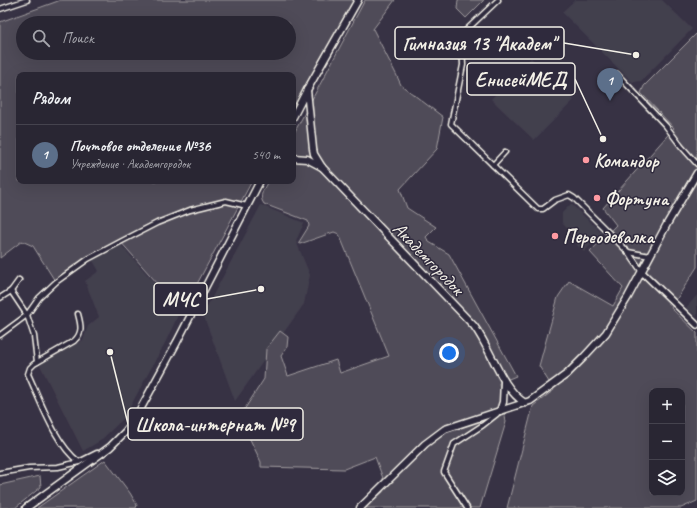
<!DOCTYPE html>
<html lang="ru">
<meta charset="utf-8">
<style>
:root{--surface:#292633;--page:#35323f;--text:#f1f3f6;--muted:#a5a5ac;--line:#45434e;--accent:#db2777}
body{margin:0;font-family:Caveat,sans-serif;background:var(--page);color:var(--text)}
.controls{position:absolute;right:12px;bottom:12px;display:grid;overflow:hidden;border-radius:8px;box-shadow:0 4px 16px #0002}
.controls button{width:36px;height:36px;display:grid;place-items:center;padding:0;border:0;border-bottom:1px solid var(--line);background:var(--surface);color:var(--text);font:20px sans-serif}
.you{position:absolute;left:449px;top:353px;width:14px;height:14px;margin:-10px;border:3px solid #fff;border-radius:50%;background:#1a73e8;box-shadow:0 0 0 6px #1a73e833}
.badge{display:grid;place-items:center;width:26px;height:26px;border-radius:50%;background:var(--accent);color:#fff;font-size:13px;font-weight:700}
.pin{position:absolute;translate:-50% -33px;filter:drop-shadow(0 1px 2px #0008)}
.pin::after{content:'';position:absolute;top:21px;width:14px;height:12px;background:inherit;clip-path:polygon(0 0,100% 0,50% 100%)}
.list{margin:0;padding:0;list-style:none}
h2{display:flex;justify-content:space-between;align-items:center;height:52px;margin:0;padding:0 16px;font-size:17px}
h2 small{font-size:13px;font-weight:400;color:var(--muted)}
.list li{display:grid;grid-template-columns:26px 1fr auto;gap:12px;align-items:center;box-sizing:border-box;height:60px;padding:0 16px;border-top:1px solid var(--line)}
.list b{display:block;font-size:15px;white-space:nowrap}
.list p{margin:0;font-size:13px;white-space:nowrap;color:var(--muted)}
.list em{font-size:13px;font-style:normal;color:var(--muted)}
.icon{flex:none;width:22px;height:22px;fill:none;stroke:currentColor;stroke-width:2;stroke-linecap:round;stroke-linejoin:round}
.map{position:relative;flex:none;width:697px;height:508px;overflow:hidden}
.search{position:absolute;background:var(--surface);box-shadow:0 4px 16px #0002;left:16px;top:16px;width:280px;height:44px;display:flex;align-items:center;gap:10px;box-sizing:border-box;padding:0 14px;border-radius:22px;color:var(--muted);font-size:15px}
.panel{position:absolute;background:var(--surface);box-shadow:0 4px 16px #0002;left:16px;top:72px;width:280px;height:112px;border-radius:8px}
.map>svg:first-child{display:block}
.built{fill:#433f4e}
.green{fill:#504b59;stroke:#a29ea0;fill-rule:evenodd}
.lines{fill:none;stroke-linecap:round;stroke-linejoin:round}
.minor-casing{stroke:#f4f1e8;stroke-width:7}
.tertiary-casing{stroke:#f4f1e8;stroke-width:8}
.secondary-casing{stroke:#f4f1e8;stroke-width:9}
.minor{stroke:#2f2a3d;stroke-width:4}
.tertiary{stroke:#2f2a3d;stroke-width:5}
.secondary{stroke:#2f2a3d;stroke-width:6}
.poi-dot{fill:#ff9aa2;stroke:#2f2a3d;stroke-width:1.5}
.labels{text-anchor:middle;stroke-width:3;stroke-linejoin:round;paint-order:stroke}
.poi-label{font-size:19px;font-weight:bold;fill:#f4f1e8;stroke:#2f2a3d;text-anchor:start}
.street-label{font-size:19px;fill:#f4f1e8;stroke:#2f2a3d}
.leader{fill:none;stroke:#f4f1e8;stroke-width:1.5}
.callout-dot{fill:#f4f1e8;stroke:#2f2a3d;stroke-width:1.5}
.callout{fill:#2f2a3d;stroke:#f4f1e8;stroke-width:1.5}
.callout-label{font-size:20px;text-anchor:middle;font-weight:bold;fill:#f4f1e8}
</style>
<div class="map">
<svg width="697" height="508" viewBox="0 0 697 508">
<rect width="100%" height="100%" fill="#373244"/>
<filter id="ink" filterUnits="userSpaceOnUse"><feTurbulence type="fractalNoise" baseFrequency=".025" numOctaves="2"/><feDisplacementMap in="SourceGraphic" scale="8" xChannelSelector="R" yChannelSelector="G"/><feConvolveMatrix kernelMatrix="1 2 1 2 8 2 1 2 1" color-interpolation-filters="sRGB"/></filter>
<g filter="url(#ink)">
<g class="built">
<path d="M575,0H662L692,29L641,81L632,82L562,12Z"/>
<path d="M531,58L574,100L534,140L491,99Z"/>
<path d="M571,204L602,233L584,252L577,245V238L562,223V213Z"/>
<path d="M261,205L304,223L296,241L310,275L304,304L235,401L203,314Z"/>
<path d="M120,244L180,311L166,341L124,418L100,441L83,451L39,363L83,340L88,326L99,317L85,281L99,271L92,259Z"/>
<path d="M697,295V317L686,308Z"/>
</g>
<g class="green">
<path d="M61,0H354L293,107V75H19V181H252L197,284L181,310L119,240L84,259L55,281L33,246L22,241L0,258V22ZM23,23H289V53H23Z"/>
<path d="M365,0H395L373,29L396,74L401,85L443,117L437,149L400,189L407,208L436,227L426,237L429,242L449,254L516,376L499,383L506,422L480,508H364L383,492L384,481L375,457L344,469L261,467V462L246,431L243,422L242,413L264,379L266,349L280,331L288,337L287,347L281,356L288,376L336,360L340,373L389,356L339,234L334,232L300,244L299,242L309,226L308,221L264,204C258,196 264,189 268,181H293V135Z"/>
<path d="M458,0H484L466,18L457,9Z"/>
<path d="M697,33V267L671,308L697,333V501L681,508H507L533,406L554,390L539,366L558,297L569,281L613,306L623,288L590,252L616,225L603,208L674,128L641,93L644,86ZM652,391H682V493H652Z"/>
<path d="M105,460L130,493L137,505L136,508H37Z"/>
<path d="M40,476L41,487L15,508H0V485Z"/>
</g>
<g class="lines">
<g class="minor-casing">
<g id="minor">
<path d="M498,0L460,36L462,42L463,65L451,124L538,209H543L555,200L569,195L574,198L628,252L642,272"/>
<path d="M0,9L27,0"/>
<path d="M617,74L666,126L681,146L697,164"/>
<path d="M493,165L505,152"/>
<path d="M628,252L650,256"/>
<path d="M11,291L27,315L34,336L37,362"/>
<path d="M0,298L11,291L19,280"/>
<path d="M78,314C81,325 83,333 74,341L34,364L30,368L28,374C41,402 55,444 79,462"/>
<path d="M0,335L27,315L39,298L56,282L88,259L122,241L157,223L190,210L226,201L247,206"/>
<path d="M0,473L29,468L58,467L79,462L97,453"/>
<path d="M467,508L444,472L454,444L483,425L497,414"/>
</g>
</g>
<g class="tertiary-casing">
<path id="tertiary" d="M642,272L697,325"/>
</g>
<g class="secondary-casing">
<g id="secondary">
<path d="M307,90L313,149L314,154L322,167L474,326C492,350 500,387 525,403"/>
<path d="M293,117L307,90L358,0"/>
<path d="M293,158L307,159L322,167"/>
<path d="M500,411L503,402L504,382"/>
<path d="M26,508L110,447L125,432L135,419L177,342L260,181"/>
<path d="M360,508L425,444L445,429L530,401L567,374L583,358L606,333L628,297L667,224L697,173"/>
</g>
</g>
<use href="#minor" class="minor"/>
<use href="#tertiary" class="tertiary"/>
<use href="#secondary" class="secondary"/>
</g>
</g>
<g class="poi-dot">
<circle cx="586" cy="160" r="4"/>
<circle cx="597" cy="198" r="4"/>
<circle cx="555" cy="236" r="4"/>
</g>
<g class="labels">
<g class="poi-label">
<text x="594" y="167">Командор</text>
<text x="605" y="205">Фортуна</text>
<text x="563" y="243">Переодевалка</text>
</g>
<g class="street-label">
<text transform="translate(429 258) rotate(46)" y="7">Академгородок</text>
</g>
</g>
<path class="leader" d="M636 55L564 43M603 139L575 79M261 289L207 299M110 352L128 424"/>
<g class="callout-dot">
<circle cx="636" cy="55" r="4"/>
<circle cx="603" cy="139" r="4"/>
<circle cx="261" cy="289" r="4"/>
<circle cx="110" cy="352" r="4"/>
</g>
<g class="callout">
<rect x="395" y="27" width="169" height="32" rx="4"/>
<rect x="467" y="63" width="108" height="32" rx="4"/>
<rect x="154" y="283" width="53" height="32" rx="4"/>
<rect x="128" y="408" width="175" height="32" rx="4"/>
</g>
<g class="callout-label">
<text x="479" y="50">Гимназия 13 "Академ"</text>
<text x="521" y="86">ЕнисейМЕД</text>
<text x="181" y="306">МЧС</text>
<text x="215" y="431">Школа-интернат №9</text>
</g>
</svg>
<div class="controls">
<button>+</button>
<button>−</button>
<button><svg class="icon" aria-label="layers" viewBox="0 0 24 24"><path d="M12 4l9 5-9 5-9-5zM3 14l9 5 9-5"/></svg></button>
</div>
<div class="you"></div>
<div class="pin badge" style="left:610px;top:101px;background:#5c6f8a">1</div>
<div class="search"><svg class="icon" aria-label="search" viewBox="0 0 24 24"><circle cx="10" cy="10" r="6"/><path d="M15 15l6 6"/></svg>Поиск</div>
<section class="panel">
<h2>Рядом<small></small></h2>
<ul class="list">
<li><span class="badge" style="background:#5c6f8a">1</span><div><b>Почтовое отделение №36</b><p>Учреждение · Академгородок</p></div><em>540 m</em></li>
</ul>
</section>
</div>
